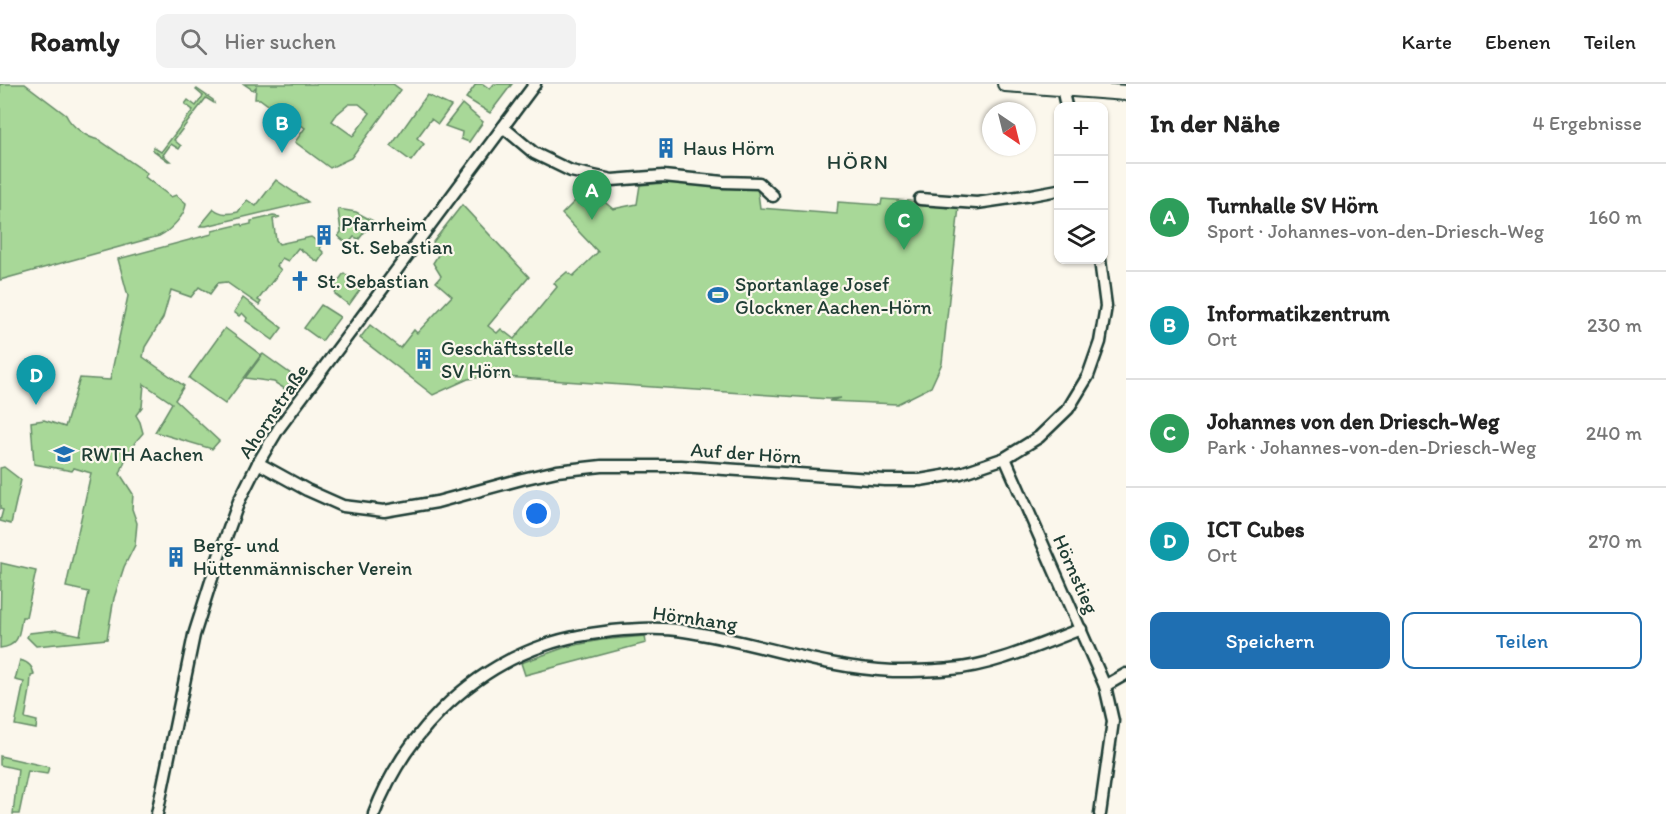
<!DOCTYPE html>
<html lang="de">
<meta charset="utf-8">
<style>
:root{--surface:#fff;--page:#f2f2f2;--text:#222;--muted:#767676;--line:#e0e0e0;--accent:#1f6fb2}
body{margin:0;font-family:Itim,sans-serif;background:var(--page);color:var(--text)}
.controls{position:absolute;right:18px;top:18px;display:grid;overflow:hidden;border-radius:12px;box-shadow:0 2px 4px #0004}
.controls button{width:54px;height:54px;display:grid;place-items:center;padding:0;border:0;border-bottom:2px solid var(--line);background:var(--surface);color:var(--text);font:30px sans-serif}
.compass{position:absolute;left:982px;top:18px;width:54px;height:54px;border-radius:50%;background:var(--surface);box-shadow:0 2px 4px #0004;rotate:145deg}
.you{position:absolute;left:537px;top:430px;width:21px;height:21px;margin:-15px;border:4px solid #fff;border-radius:50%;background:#1a73e8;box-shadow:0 0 0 9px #1a73e833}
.badge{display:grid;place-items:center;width:39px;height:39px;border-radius:50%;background:var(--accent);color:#fff;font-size:20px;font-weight:700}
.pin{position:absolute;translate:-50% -50px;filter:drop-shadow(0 2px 3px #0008)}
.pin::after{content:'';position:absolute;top:32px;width:21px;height:18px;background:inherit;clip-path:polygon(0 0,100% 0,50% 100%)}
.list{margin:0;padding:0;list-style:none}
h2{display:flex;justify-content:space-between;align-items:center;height:78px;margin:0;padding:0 24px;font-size:26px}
h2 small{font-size:20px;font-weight:400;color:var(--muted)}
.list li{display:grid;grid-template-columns:39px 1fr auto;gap:18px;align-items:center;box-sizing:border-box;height:108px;padding:0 24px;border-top:2px solid var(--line)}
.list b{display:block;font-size:22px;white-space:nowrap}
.list p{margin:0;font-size:20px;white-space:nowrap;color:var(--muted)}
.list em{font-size:20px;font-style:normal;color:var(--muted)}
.actions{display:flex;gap:12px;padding:18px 24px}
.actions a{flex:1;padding:14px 0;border:2px solid var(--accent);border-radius:12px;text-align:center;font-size:21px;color:var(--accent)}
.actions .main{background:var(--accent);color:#fff}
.icon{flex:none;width:33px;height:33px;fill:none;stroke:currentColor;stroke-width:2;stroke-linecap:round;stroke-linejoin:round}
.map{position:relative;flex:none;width:1126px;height:730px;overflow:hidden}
header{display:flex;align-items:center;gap:36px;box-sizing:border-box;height:84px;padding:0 30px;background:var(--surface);border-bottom:2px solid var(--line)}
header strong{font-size:28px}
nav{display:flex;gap:33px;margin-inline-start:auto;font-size:21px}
.search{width:420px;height:54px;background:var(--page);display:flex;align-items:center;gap:15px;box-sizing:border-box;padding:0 21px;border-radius:12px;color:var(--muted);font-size:22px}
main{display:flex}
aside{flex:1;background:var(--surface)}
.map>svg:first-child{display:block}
.green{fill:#a8d898;stroke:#648a66;stroke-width:1.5;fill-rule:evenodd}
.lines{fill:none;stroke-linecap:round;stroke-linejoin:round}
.minor-casing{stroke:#1f3d34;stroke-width:15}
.secondary-casing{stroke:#1f3d34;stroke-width:18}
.minor{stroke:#fbf7ec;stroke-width:10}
.secondary{stroke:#fbf7ec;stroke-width:14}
.labels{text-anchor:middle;stroke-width:4.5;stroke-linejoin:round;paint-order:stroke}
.poi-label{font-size:20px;fill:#1f3d34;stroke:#fbf7ec;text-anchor:start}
.street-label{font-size:20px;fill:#1f3d34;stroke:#fbf7ec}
.neighbourhood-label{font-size:21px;letter-spacing:1.5px;fill:#1f3d34;stroke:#fbf7ec}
</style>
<header>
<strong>Roamly</strong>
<div class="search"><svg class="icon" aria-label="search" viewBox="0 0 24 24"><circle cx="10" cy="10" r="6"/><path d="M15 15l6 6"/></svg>Hier suchen</div>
<nav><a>Karte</a><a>Ebenen</a><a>Teilen</a></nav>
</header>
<main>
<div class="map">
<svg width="1126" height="730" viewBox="0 0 1126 730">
<rect width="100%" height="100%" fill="#fbf7ec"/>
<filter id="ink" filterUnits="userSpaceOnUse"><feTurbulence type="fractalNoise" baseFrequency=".0167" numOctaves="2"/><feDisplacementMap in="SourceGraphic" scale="12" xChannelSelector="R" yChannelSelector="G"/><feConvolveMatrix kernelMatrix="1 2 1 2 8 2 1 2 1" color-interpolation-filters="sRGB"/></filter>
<g filter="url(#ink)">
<g class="green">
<path d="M0,0H25L66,31C71,42 87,54 99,56L147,89L145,93L171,113L176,111L186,119C186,131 170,147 159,152L0,196Z"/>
<path d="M244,0H393L401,6L351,74L330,84L295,58L305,44L301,41L299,44L260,15H255L256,3L253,6ZM349,20H359L370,29L353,52L332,37L337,30Z"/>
<path d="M476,0H483L490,5L494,0H512L490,29L466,14Z"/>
<path d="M197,5L213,16L214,19L206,14L174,56L181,62L179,65L171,60L163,71L170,77H168L153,66V63L161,68L193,26L185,20L188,16L196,22L203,12L196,6Z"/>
<path d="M427,11L451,22L438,40L431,35L417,54L424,60L411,77L391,62Z"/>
<path d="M462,20L483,38L469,58L461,55L462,48L445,42Z"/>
<path d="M276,96L308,118L206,142H200L214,125C222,131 229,130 238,128L247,116L256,122Z"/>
<path d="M596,96L601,115L613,125L637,120L640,101L690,97L757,101L760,124L837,130L838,118L881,121L882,115L909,117L959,123L942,279L931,303L897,320L829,317L841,314L829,315L490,292L468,295L433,311L360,254L370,241L400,264L414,246L417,249L452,212L436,198L441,192L433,179L440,168L433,158L462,121L529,193L488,242L497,249L501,245L514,255L557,203L554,199L567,188L573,192L598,168L562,130Z"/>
<path d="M338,125L356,128L373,137L359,155L354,153L348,160L338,152L341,148Z"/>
<path d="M273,132L280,133L273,135L276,156L279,160L311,153L322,161L320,165L324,169L318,178L298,164L288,177L282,174L277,182L281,186L258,216L261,218L259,221L226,198L218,199L210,210L199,203L191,213L171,206L163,234L145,263L143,273L184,302L175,316L219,357L212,365L155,348L172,319L144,300L142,323L136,331L140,338L143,349C131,361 125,374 120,390L133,410L132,425L137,439L135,461L124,483L114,514L107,555L36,562L27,553L29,549L57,546L80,551L89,508L66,503L91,389L74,384L72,387L34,380L31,338L44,336L65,343L80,294L110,296L128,212L118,175L212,150V147L241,140L242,142L251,140V137Z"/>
<path d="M344,189L362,203L349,221L335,210L336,207L333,204Z"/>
<path d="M243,214L282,244L273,256L246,237L247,234L242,229L239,232L234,228Z"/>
<path d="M321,221L340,233L322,257L304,244Z"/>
<path d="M225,244L261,271L225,320L189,294Z"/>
<path d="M263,270L295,293L285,305L274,298L245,294Z"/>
<path d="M4,383L21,396L11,440L0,437L3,426L0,425V384Z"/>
<path d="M1,479L36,487L26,533H22C19,549 20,562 0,564Z"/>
<path d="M645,552L646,559L525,591L521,579L566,563L601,556Z"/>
<path d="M20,576C28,578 33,583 34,591L31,592L30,606L25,634L37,637L36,645L15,641L24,598L15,596Z"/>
<path d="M0,672L49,683L47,690L28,687L19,730H13L18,685L0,681Z"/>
</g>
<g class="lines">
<g class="minor-casing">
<g id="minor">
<path d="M1061,0L1066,22"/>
<path d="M503,43L534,69L571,87L612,96L663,92L723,98L759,99L773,112"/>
<path d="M920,115L977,119L1031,111L1058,106"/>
<path d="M1005,374L1105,602L1113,637L1100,730"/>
<path d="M258,379L307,406L343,422L384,427L437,418L522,395L557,387L602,382H681L885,396H920L961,389L1005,374L1039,353L1068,325L1088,292L1100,258L1106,222L1100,176"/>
<path d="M1105,602L1126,590"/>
<path d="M157,730L194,551L218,475L239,417L258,379L279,344L535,0"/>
<path d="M374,730C403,653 466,588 545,561C567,553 589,550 612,547C636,545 660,543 684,547C754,557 821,584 893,587C912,587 932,587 951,585C993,582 1041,560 1081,545"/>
</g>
</g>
<g class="secondary-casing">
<path id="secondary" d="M1005,0L1126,9"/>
</g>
<use href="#minor" class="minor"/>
<use href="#secondary" class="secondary"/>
</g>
</g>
<defs>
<g id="building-bare" transform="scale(1.62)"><path d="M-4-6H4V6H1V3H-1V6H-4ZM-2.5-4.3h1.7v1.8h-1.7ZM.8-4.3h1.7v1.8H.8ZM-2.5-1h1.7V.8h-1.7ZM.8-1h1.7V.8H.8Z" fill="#1f6fb2" stroke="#fbf7ec" stroke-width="2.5" paint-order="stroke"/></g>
<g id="church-bare" transform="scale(1.62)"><path d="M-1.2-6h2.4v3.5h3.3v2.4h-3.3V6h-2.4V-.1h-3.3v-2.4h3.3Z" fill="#1f6fb2" stroke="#fbf7ec" stroke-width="2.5" paint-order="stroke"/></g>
<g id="stadium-bare" transform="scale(1.62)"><path d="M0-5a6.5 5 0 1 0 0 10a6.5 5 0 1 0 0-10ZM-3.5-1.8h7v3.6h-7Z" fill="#1f6fb2" stroke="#fbf7ec" stroke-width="2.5" paint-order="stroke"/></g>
<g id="university-bare" transform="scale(1.62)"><path d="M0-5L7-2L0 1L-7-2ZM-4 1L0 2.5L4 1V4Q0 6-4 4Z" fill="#1f6fb2" stroke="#fbf7ec" stroke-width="2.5" paint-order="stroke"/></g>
</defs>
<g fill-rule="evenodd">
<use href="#building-bare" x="666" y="64"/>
<use href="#building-bare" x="324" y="151"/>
<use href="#church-bare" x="300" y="197"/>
<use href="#stadium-bare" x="718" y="211"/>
<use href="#building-bare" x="424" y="275"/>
<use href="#university-bare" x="64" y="370"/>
<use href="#building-bare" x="176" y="473"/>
</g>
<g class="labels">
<g class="poi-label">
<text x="683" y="71">Haus Hörn</text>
<text x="341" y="147">Pfarrheim<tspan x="341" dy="23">St. Sebastian</tspan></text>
<text x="317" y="204">St. Sebastian</text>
<text x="735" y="207">Sportanlage Josef<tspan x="735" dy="23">Glockner Aachen-Hörn</tspan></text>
<text x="441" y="271">Geschäftsstelle<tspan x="441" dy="23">SV Hörn</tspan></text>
<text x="81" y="377">RWTH Aachen</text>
<text x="193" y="468">Berg- und<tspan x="193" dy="23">Hüttenmännischer Verein</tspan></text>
</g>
<g class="street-label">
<text transform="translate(273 327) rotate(-56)" y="7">Ahornstraße</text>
<text transform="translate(746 369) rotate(4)" y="7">Auf der Hörn</text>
<text transform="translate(1076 490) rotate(66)" y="7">Hörnstieg</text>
<text transform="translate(695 534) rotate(8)" y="7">Hörnhang</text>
</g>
<g class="neighbourhood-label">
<text x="858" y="85">HÖRN</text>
</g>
</g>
</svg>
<div class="controls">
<button>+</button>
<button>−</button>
<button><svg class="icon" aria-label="layers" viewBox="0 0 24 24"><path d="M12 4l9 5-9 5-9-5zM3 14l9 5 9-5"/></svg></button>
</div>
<svg class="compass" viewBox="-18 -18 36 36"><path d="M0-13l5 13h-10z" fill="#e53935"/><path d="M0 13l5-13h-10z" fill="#767676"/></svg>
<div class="you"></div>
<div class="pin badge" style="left:592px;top:136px;background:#2e9e5b">A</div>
<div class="pin badge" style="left:282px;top:69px;background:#0f9aa8">B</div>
<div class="pin badge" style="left:904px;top:166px;background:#2e9e5b">C</div>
<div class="pin badge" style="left:36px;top:321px;background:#0f9aa8">D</div>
</div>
<aside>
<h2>In der Nähe<small>4 Ergebnisse</small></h2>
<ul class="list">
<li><span class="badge" style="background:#2e9e5b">A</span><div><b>Turnhalle SV Hörn</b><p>Sport · Johannes-von-den-Driesch-Weg</p></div><em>160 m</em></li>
<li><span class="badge" style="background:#0f9aa8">B</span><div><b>Informatikzentrum</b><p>Ort</p></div><em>230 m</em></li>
<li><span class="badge" style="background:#2e9e5b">C</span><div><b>Johannes von den Driesch-Weg</b><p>Park · Johannes-von-den-Driesch-Weg</p></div><em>240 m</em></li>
<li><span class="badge" style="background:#0f9aa8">D</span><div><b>ICT Cubes</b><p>Ort</p></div><em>270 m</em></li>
</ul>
<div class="actions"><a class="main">Speichern</a><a>Teilen</a></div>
</aside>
</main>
